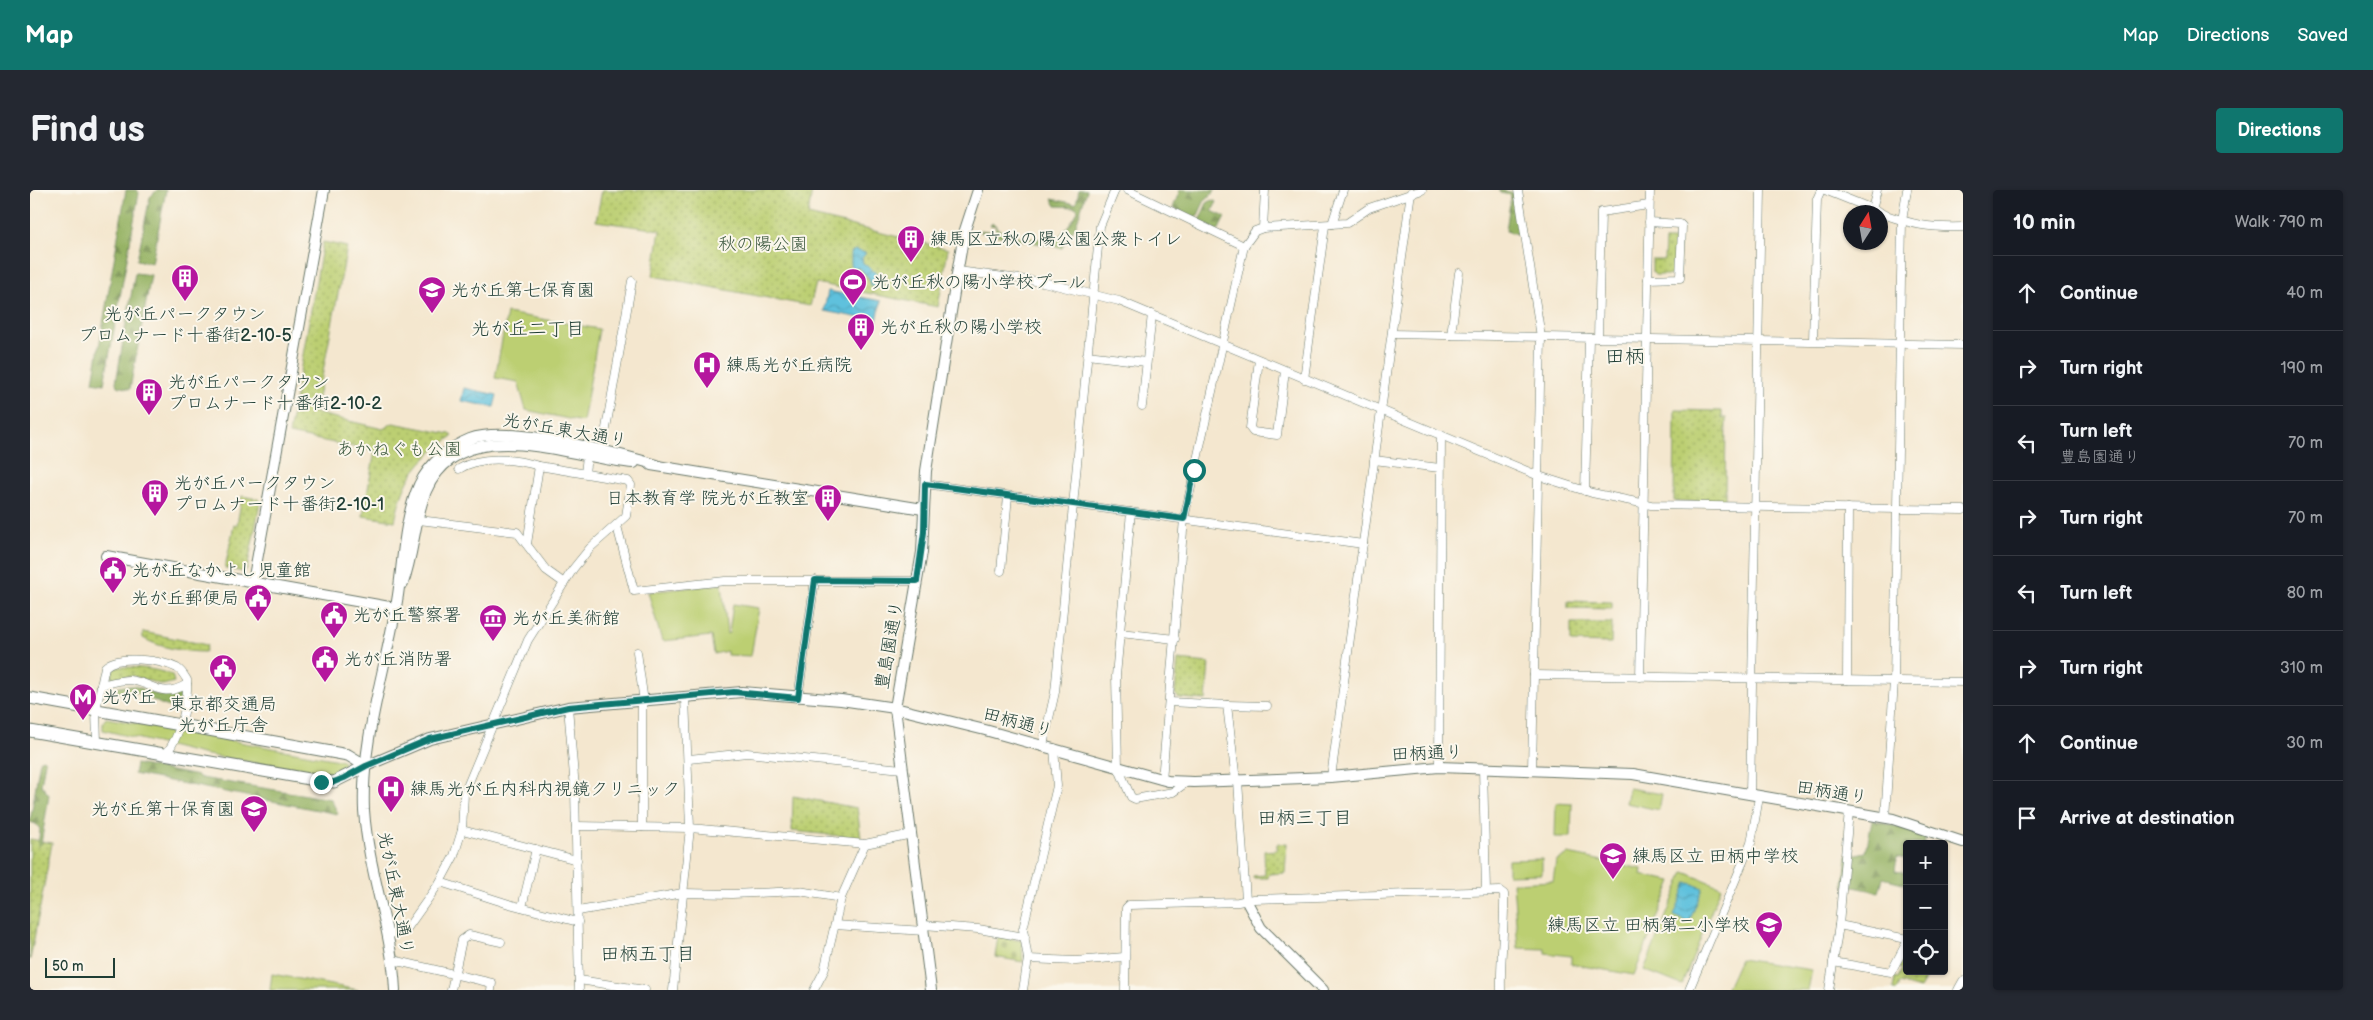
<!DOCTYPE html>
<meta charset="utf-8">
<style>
:root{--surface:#171b24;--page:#242831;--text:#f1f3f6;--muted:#9ea1a6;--line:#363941;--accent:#0f766e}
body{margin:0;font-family:"Balsamiq Sans","Klee One",sans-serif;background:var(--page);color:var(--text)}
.controls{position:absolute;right:15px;bottom:15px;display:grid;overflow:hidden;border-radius:5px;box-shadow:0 1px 4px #0004}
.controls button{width:45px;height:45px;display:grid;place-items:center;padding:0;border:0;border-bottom:1px solid var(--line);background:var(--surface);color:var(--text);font:25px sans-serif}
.compass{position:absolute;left:1813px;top:15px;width:45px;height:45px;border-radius:50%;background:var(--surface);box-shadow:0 1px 4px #0004;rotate:11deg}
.scale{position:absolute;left:15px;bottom:12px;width:70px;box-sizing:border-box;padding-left:5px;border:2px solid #1f3d34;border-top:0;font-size:14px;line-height:18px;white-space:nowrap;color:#1f3d34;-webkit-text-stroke:4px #fbf7ec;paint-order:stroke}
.stop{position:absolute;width:15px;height:15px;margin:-11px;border:4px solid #0f766e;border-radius:50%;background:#fff}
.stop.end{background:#0f766e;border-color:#fff;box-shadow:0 1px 5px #0008}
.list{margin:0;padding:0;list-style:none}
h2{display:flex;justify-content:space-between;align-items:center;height:65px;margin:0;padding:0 20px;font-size:21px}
h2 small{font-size:16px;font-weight:400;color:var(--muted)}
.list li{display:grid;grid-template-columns:32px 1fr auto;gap:15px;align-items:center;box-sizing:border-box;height:75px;padding:0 20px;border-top:1px solid var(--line)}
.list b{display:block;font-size:19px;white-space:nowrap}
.list p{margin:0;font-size:16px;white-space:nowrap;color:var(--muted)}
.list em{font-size:16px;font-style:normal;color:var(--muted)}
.icon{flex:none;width:28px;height:28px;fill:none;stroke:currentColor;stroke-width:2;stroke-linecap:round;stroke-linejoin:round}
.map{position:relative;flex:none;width:1933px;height:800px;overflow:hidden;border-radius:5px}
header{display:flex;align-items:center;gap:30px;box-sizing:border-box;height:70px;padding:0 25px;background:var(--accent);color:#fff}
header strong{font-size:24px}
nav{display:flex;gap:28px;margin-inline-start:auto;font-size:18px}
.intro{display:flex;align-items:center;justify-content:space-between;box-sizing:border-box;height:120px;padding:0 30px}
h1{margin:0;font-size:35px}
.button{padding:12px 22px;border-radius:5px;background:var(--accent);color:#fff;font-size:18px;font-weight:700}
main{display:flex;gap:30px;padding:0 30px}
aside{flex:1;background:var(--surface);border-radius:5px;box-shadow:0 1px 4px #0004}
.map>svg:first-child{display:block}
.grass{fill:url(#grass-dots);stroke:#6e8653}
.forest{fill:url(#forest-firs);stroke:#5a784c}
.cemetery{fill:url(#cemetery-stones);stroke:#6e8653}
.garden{fill:#bccf72;stroke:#6e8653}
.water{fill:url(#water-waves);stroke:#3f7f88}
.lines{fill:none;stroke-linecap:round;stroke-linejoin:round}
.minor-casing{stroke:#6a786a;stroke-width:9}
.tertiary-casing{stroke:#6a786a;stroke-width:12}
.secondary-casing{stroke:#6a786a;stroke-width:13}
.minor{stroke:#fff;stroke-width:8}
.tertiary{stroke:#fff;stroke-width:10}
.secondary{stroke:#fff;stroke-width:11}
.route{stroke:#0f766e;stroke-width:6}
.labels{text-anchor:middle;stroke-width:4;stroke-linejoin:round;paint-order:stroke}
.poi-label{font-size:18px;fill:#1f3d34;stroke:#fbf7ec;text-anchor:start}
.park-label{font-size:18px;fill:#3e5a40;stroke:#fbf7ec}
.street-label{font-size:18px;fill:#1f3d34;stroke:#fbf7ec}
.neighbourhood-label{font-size:19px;fill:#1f3d34;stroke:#fbf7ec}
.quarter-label{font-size:20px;fill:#1f3d34;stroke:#fbf7ec}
</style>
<header>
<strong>Map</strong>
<nav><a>Map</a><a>Directions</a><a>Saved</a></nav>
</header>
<div class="intro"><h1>Find us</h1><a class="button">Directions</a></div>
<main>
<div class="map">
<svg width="1933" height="800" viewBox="0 0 1933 800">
<defs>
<pattern id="grass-dots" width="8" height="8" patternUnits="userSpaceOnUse" patternTransform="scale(1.25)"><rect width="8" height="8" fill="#bccf72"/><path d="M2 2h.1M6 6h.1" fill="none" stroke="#98a95e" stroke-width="1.8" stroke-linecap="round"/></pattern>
<pattern id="forest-firs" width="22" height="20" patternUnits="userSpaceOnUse" patternTransform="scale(1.25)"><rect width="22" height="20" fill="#95b264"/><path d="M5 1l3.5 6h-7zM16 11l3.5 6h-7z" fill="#799253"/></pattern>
<pattern id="cemetery-stones" width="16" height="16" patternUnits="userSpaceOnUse" patternTransform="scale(1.25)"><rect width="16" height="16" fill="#bccf72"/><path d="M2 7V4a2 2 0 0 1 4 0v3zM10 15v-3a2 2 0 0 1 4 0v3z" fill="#98a95e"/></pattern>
<pattern id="water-waves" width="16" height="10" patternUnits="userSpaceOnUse" patternTransform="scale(1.25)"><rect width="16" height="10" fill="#5fc1dd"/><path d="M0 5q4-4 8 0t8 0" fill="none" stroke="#4e9eb4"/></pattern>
</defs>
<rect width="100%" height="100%" fill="#fbf7ec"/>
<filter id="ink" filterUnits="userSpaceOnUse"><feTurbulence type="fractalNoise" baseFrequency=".02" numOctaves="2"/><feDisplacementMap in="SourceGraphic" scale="10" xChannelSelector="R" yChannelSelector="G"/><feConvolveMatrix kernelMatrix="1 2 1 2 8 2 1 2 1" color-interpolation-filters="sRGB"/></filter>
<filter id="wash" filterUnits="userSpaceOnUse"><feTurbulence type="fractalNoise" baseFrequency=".0096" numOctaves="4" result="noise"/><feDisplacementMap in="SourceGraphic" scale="20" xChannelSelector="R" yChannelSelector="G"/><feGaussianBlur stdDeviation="1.12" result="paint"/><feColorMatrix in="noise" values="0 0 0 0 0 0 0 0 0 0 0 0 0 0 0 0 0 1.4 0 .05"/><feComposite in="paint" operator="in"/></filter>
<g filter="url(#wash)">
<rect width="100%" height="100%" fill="#f4e7cf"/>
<g class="grass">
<path d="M572,0H782L778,25L918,59L908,117L786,93L780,116L623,86L630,40L566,31Z"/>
<path d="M1635,50H1649L1648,82L1645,85H1625L1622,82V70H1634Z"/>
<path d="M293,52L317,57L285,223L353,239L363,233L420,244L423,246C387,271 374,288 365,331L333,326L345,261L259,244Z"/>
<path d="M1645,220L1692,221V228H1696L1695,312L1644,311Z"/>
<path d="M212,306L228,309L230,314L217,379L213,382L195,378L204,335H207Z"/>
<path d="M1538,411L1582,412V419L1538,418Z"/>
<path d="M1541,433H1582L1581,453L1541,452Z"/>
<path d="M113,442L177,455L175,462C155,462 130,458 113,448Z"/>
<path d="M1148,470L1179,473L1176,510L1149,508L1145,504Z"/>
<path d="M87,477C106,477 124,478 142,485L144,492L133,495L103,486L82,488V481Z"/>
<path d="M763,606L827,618L831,648L762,641Z"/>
<path d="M0,649L22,653L0,770Z"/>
<path d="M1257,653L1255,683L1239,684L1238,688H1223V686L1235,685L1234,661L1247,660V654Z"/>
<path d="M1871,773L1877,775V781H1899L1890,799L1869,793L1867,800H1863L1865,787L1868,788L1872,779L1869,778Z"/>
</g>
<g class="forest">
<path d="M96,0H107L109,3L74,194L63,192Z"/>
<path d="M127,0H136L122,73L107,70L120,7Z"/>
<path d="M1049,0H1057L1046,35L1032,58L950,42V40L965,42L966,36L960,35L963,33C966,35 968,39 971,41C983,48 1013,50 1026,49C1032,44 1047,26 1048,20L1046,17L1026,16L1022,9L1046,14Z"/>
<path d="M1150,0H1186L1175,10L1168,25L1163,28L1143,18Z"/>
<path d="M1470,0L1484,3L1490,45L1476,41L1481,5L1470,3Z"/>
<path d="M1182,10L1187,12L1182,21L1195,27L1188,41L1169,31L1177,13Z"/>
<path d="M105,83L121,85L100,199L87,196L86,192Z"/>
<path d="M95,496H105L128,505L149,503L151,507L150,516C136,521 122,508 109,503C98,500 87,505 77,502L81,498Z"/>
<path d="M13,569L15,571L11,595L19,605L11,654L8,656L10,639L6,634L0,632L10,570Z"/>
<path d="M106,574L168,586L171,588L301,609L308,624L104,584Z"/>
<path d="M1842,630L1896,645L1894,654H1877V669L1867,667L1865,681L1877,683V694L1853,688L1849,702L1814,695L1817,666L1836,662Z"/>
</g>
<path class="cemetery" d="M968,746L992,751L993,772L965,767Z"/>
<g class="garden">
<path d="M477,123L569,139L553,232L496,220L488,192L465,188Z"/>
<path d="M692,394L697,444L699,443L703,414L729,418L721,466L697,465V461L684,464L681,446L632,451L618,402Z"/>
<path d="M76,528L314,571L312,580L304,584H290L172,564L73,540V532Z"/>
<path d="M1599,598L1632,604L1629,620L1596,613Z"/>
<path d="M1526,613L1542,614L1541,647H1525Z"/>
<path d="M1538,664L1612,679L1611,685L1642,691L1604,785L1541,774V766L1515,763V759L1488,758L1483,693L1523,691L1526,671Z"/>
<path d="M1512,669V684L1478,685V670Z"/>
<path d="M1654,682L1691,697L1652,795L1614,780Z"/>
<path d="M1710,769L1782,780L1778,800H1696Z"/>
<path d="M242,784L328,800H240Z"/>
</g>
<g class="water">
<path d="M825,60L836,63L832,68L833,73L850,86L851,92L856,97L841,96L839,88L829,78H826L825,82L821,78V62Z"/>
<path d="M798,101L851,111L847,131L794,121Z"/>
<path d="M434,198L467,205L464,217L431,211Z"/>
<path d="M1657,692L1673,698L1659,732L1644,726Z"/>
</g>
</g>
<g filter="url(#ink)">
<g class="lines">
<g class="minor-casing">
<g id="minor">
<path d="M1097,0L1214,56"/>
<path d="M1488,0L1511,147L1502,580"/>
<path d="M1795,0L1850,22"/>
<path d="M1842,19L1847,0"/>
<path d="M1850,23C1884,35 1897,38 1933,37"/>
<path d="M1302,34L1313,0"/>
<path d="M1233,38L1235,0"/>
<path d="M928,81L1013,92L1089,111L1509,286L1562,303L1621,315L1933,320"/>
<path d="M1618,89L1650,88L1652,36L1650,34L1619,32"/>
<path d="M1362,144L1933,155"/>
<path d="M1421,145L1429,83"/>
<path d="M1568,148L1571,22L1619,15"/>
<path d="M1783,151L1787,9L1791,0"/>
<path d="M1057,165L1116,172"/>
<path d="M1229,170L1220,238L1223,242L1247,245L1255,181"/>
<path d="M1274,189L1295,36"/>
<path d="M1112,216L1122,124"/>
<path d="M572,261L602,91"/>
<path d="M1344,270L1410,278"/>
<path d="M429,279C453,264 484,269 509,276"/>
<path d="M555,283L557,266"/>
<path d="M895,294L1333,354"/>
<path d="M1555,301L1559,148"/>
<path d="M1101,322L1086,486L1088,577L1101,607L1105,609L1143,602L1157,592"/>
<path d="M389,330L487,342L516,380L534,393"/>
<path d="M587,336L604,401L695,391H887"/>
<path d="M971,381L978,306"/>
<path d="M1090,443L1145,449"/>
<path d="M607,462L614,512"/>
<path d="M1504,485L1933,492"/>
<path d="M1610,487L1620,0"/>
<path d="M1817,490L1818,318"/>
<path d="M71,495C80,493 90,490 99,490C123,492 130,510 157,494"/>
<path d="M768,508L785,390"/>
<path d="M612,512V637"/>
<path d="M1140,512L1197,515L1206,591"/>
<path d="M1197,515L1237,516"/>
<path d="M538,517L545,598L549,800"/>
<path d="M67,553L66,520L75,477C87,464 132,470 147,478C152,481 154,485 157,490C158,515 151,544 136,564"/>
<path d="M1013,555L1025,502L1070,36L1085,0"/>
<path d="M659,569L717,563L872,579"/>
<path d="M1409,577L1411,245"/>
<path d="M1453,578L1456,701"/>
<path d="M1301,587L1381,2"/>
<path d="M1132,590L1154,329L1214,56L1225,41L1233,38L1317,33L1339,18L1392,0"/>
<path d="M1208,591L1216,710"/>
<path d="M1720,605L1731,0"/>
<path d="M1855,628L1864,491L1872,31L1877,0"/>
<path d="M546,636L660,638L835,654L882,644"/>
<path d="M432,640L547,670"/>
<path d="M410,692L479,714L548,732"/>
<path d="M492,717L506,659"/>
<path d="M548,721L653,703L702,704L769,701L811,708"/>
<path d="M805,735L894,741"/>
<path d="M893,735L948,739L995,747"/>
<path d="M1809,735L1877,749"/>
<path d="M358,745L376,740L410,692L424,666L432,640L434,604L498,450L543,379L560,358L596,326L601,295L598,291L509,276L497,354"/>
<path d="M998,769L1046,771L1094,767"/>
<path d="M363,770L462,793L461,800"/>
<path d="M1803,772L1861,782L1877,752"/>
<path d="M549,790L615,800"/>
<path d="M421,800L432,750L439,745L471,752"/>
<path d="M643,800L660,638L655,507"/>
<path d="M784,800L794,781L811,708L835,654"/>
<path d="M993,800L998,769L993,739L1027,596L1024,558"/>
<path d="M1095,800L1096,718L1099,715L1208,712L1223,709L1470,701L1474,704C1475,736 1470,768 1471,800"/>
<path d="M1659,800L1721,653L1729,607"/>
<path d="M1799,800L1809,735L1819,621"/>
<path d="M1928,800L1933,791"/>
</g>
</g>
<g class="tertiary-casing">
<g id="tertiary">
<path d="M621,275L893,319"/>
<path d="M76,366L365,418"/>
<path d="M223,392L294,0"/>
<path d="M373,393C384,363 384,330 396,301C432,219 539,268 604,273"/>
<path d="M336,576L400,549L538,517L712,502L811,510L865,518L955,540L1138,591L1164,592L1301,587L1409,577L1603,584L1863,629L1933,652"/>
<path d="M1216,710L1231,738L1293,800"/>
<path d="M365,800C362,739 338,681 334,620C331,548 357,476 368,405C373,370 374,329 389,295C399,274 418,258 440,249C479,234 585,263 627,275"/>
<path d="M901,800L865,518L892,362L896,281L926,90L934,43L948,0"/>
</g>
</g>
<g class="secondary-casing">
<path id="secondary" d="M0,508L318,565L336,576L304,592L291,591L0,541"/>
</g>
<use href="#minor" class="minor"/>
<use href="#tertiary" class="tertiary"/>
<use href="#secondary" class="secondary"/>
</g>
</g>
<g class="lines" filter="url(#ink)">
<path class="route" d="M291,592H304L314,588L336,576L400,549L538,517L704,502L768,508L785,390L887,391L894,342L895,294L1154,329L1164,280"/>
</g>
<defs>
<g id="building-pin" transform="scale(1.4375)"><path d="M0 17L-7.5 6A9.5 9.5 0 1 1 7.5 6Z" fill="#b5179e" stroke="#fbf7ec"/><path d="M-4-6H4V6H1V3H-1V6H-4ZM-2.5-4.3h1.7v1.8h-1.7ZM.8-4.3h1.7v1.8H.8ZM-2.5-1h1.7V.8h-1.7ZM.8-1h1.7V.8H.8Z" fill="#fff"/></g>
<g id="stadium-pin" transform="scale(1.4375)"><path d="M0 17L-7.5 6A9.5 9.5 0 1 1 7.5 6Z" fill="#b5179e" stroke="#fbf7ec"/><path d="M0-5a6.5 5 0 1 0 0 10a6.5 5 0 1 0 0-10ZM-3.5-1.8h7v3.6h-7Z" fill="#fff"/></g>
<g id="school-pin" transform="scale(1.4375)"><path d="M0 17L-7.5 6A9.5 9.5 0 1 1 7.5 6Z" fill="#b5179e" stroke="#fbf7ec"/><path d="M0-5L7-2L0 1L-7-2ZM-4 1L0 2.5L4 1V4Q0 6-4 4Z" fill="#fff"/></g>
<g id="hospital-pin" transform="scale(1.4375)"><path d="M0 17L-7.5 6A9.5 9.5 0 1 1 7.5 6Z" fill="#b5179e" stroke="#fbf7ec"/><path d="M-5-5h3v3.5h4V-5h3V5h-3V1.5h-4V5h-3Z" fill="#fff"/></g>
<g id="civic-pin" transform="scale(1.4375)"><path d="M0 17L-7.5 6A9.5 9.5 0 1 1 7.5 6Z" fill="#b5179e" stroke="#fbf7ec"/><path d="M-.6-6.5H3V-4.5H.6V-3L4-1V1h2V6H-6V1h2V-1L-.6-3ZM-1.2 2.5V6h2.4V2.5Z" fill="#fff"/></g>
<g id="museum-pin" transform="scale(1.4375)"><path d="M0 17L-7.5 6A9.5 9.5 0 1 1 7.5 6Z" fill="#b5179e" stroke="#fbf7ec"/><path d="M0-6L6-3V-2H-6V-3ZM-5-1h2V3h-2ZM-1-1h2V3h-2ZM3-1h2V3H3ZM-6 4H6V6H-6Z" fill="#fff"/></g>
<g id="metro-pin" transform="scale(1.4375)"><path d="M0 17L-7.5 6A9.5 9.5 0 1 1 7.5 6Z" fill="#b5179e" stroke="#fbf7ec"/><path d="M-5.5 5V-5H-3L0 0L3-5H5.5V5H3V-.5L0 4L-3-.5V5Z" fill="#fff"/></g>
</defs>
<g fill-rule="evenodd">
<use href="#building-pin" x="881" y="49"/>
<use href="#building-pin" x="155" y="88"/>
<use href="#stadium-pin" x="823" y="92"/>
<use href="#school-pin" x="402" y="100"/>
<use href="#building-pin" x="831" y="137"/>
<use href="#hospital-pin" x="677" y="175"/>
<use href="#building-pin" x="119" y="202"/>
<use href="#building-pin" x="125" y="303"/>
<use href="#building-pin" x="798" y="308"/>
<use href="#civic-pin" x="83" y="380"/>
<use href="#civic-pin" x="228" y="408"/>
<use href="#civic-pin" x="304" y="425"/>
<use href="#museum-pin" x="463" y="428"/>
<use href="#civic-pin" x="295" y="469"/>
<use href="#civic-pin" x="193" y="478"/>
<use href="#metro-pin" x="53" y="507"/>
<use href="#hospital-pin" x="361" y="599"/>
<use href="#school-pin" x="224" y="619"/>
<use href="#school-pin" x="1583" y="666"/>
<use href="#school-pin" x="1739" y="735"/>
</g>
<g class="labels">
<g class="poi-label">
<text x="900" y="55">練馬区立秋の陽公園公衆トイレ</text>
<text x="842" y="98">光が丘秋の陽小学校プール</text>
<text x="421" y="106">光が丘第七保育園</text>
<text x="155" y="130" text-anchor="middle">光が丘パークタウン<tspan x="155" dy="21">プロムナード十番街2-10-5</tspan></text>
<text x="850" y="143">光が丘秋の陽小学校</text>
<text x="696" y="181">練馬光が丘病院</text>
<text x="138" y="198">光が丘パークタウン<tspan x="138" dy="21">プロムナード十番街2-10-2</tspan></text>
<text x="144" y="299">光が丘パークタウン<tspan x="144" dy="21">プロムナード十番街2-10-1</tspan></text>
<text x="779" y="314" text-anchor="end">日本教育学 院光が丘教室</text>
<text x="102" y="386">光が丘なかよし児童館</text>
<text x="209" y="414" text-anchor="end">光が丘郵便局</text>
<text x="323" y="431">光が丘警察署</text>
<text x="482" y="434">光が丘美術館</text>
<text x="314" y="475">光が丘消防署</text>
<text x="72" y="513">光が丘</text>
<text x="193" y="520" text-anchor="middle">東京都交通局<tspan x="193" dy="21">光が丘庁舎</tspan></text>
<text x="380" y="605">練馬光が丘内科内視鏡クリニック</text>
<text x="205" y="625" text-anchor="end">光が丘第十保育園</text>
<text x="1602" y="672">練馬区立 田柄中学校</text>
<text x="1720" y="741" text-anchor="end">練馬区立 田柄第二小学校</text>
</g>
<g class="park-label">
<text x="733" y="60">秋の陽公園</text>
<text x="369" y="265">あかねぐも公園</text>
</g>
<g class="street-label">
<text transform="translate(535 240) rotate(10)" y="6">光が丘東大通り</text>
<text transform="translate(859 455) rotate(-80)" y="6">豊島園通り</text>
<text transform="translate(988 532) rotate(15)" y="6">田柄通り</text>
<text transform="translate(1397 563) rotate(-2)" y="6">田柄通り</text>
<text transform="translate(1802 602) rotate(9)" y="6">田柄通り</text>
<text transform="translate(366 703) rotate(79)" y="6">光が丘東大通り</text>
</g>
<g class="neighbourhood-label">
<text x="498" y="145">光が丘二丁目</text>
<text x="1275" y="634">田柄三丁目</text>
<text x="618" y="770">田柄五丁目</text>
</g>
<g class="quarter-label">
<text x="1595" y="173">田柄</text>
</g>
</g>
</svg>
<div class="controls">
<button>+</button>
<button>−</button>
<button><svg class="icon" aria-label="locate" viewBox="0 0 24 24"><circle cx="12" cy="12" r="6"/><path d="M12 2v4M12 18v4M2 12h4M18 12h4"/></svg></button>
</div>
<svg class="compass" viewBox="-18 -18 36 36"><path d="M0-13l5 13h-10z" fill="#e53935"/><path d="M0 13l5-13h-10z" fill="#9ea1a6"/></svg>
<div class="scale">50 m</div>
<div class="stop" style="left:1164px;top:280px"></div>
<div class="stop end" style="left:291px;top:592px"></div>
</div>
<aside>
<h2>10 min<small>Walk · 790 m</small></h2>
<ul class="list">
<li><svg class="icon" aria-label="ahead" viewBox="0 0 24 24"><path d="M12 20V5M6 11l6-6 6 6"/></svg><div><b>Continue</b></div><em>40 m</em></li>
<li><svg class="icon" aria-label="right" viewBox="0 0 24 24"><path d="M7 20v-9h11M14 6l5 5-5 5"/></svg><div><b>Turn right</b></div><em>190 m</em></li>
<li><svg class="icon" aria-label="left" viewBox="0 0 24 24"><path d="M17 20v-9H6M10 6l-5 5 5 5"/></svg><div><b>Turn left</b><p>豊島園通り</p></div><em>70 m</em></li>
<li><svg class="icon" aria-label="right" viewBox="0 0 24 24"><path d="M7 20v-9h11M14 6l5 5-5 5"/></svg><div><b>Turn right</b></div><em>70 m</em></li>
<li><svg class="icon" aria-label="left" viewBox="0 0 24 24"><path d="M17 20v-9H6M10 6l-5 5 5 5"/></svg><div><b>Turn left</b></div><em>80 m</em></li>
<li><svg class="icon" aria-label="right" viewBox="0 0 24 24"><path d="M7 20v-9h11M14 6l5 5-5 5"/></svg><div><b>Turn right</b></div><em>310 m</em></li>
<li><svg class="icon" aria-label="ahead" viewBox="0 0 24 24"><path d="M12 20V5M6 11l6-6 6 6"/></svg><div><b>Continue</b></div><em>30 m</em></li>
<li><svg class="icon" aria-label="arrive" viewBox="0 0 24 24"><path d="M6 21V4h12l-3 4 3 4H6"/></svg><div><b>Arrive at destination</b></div></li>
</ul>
</aside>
</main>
